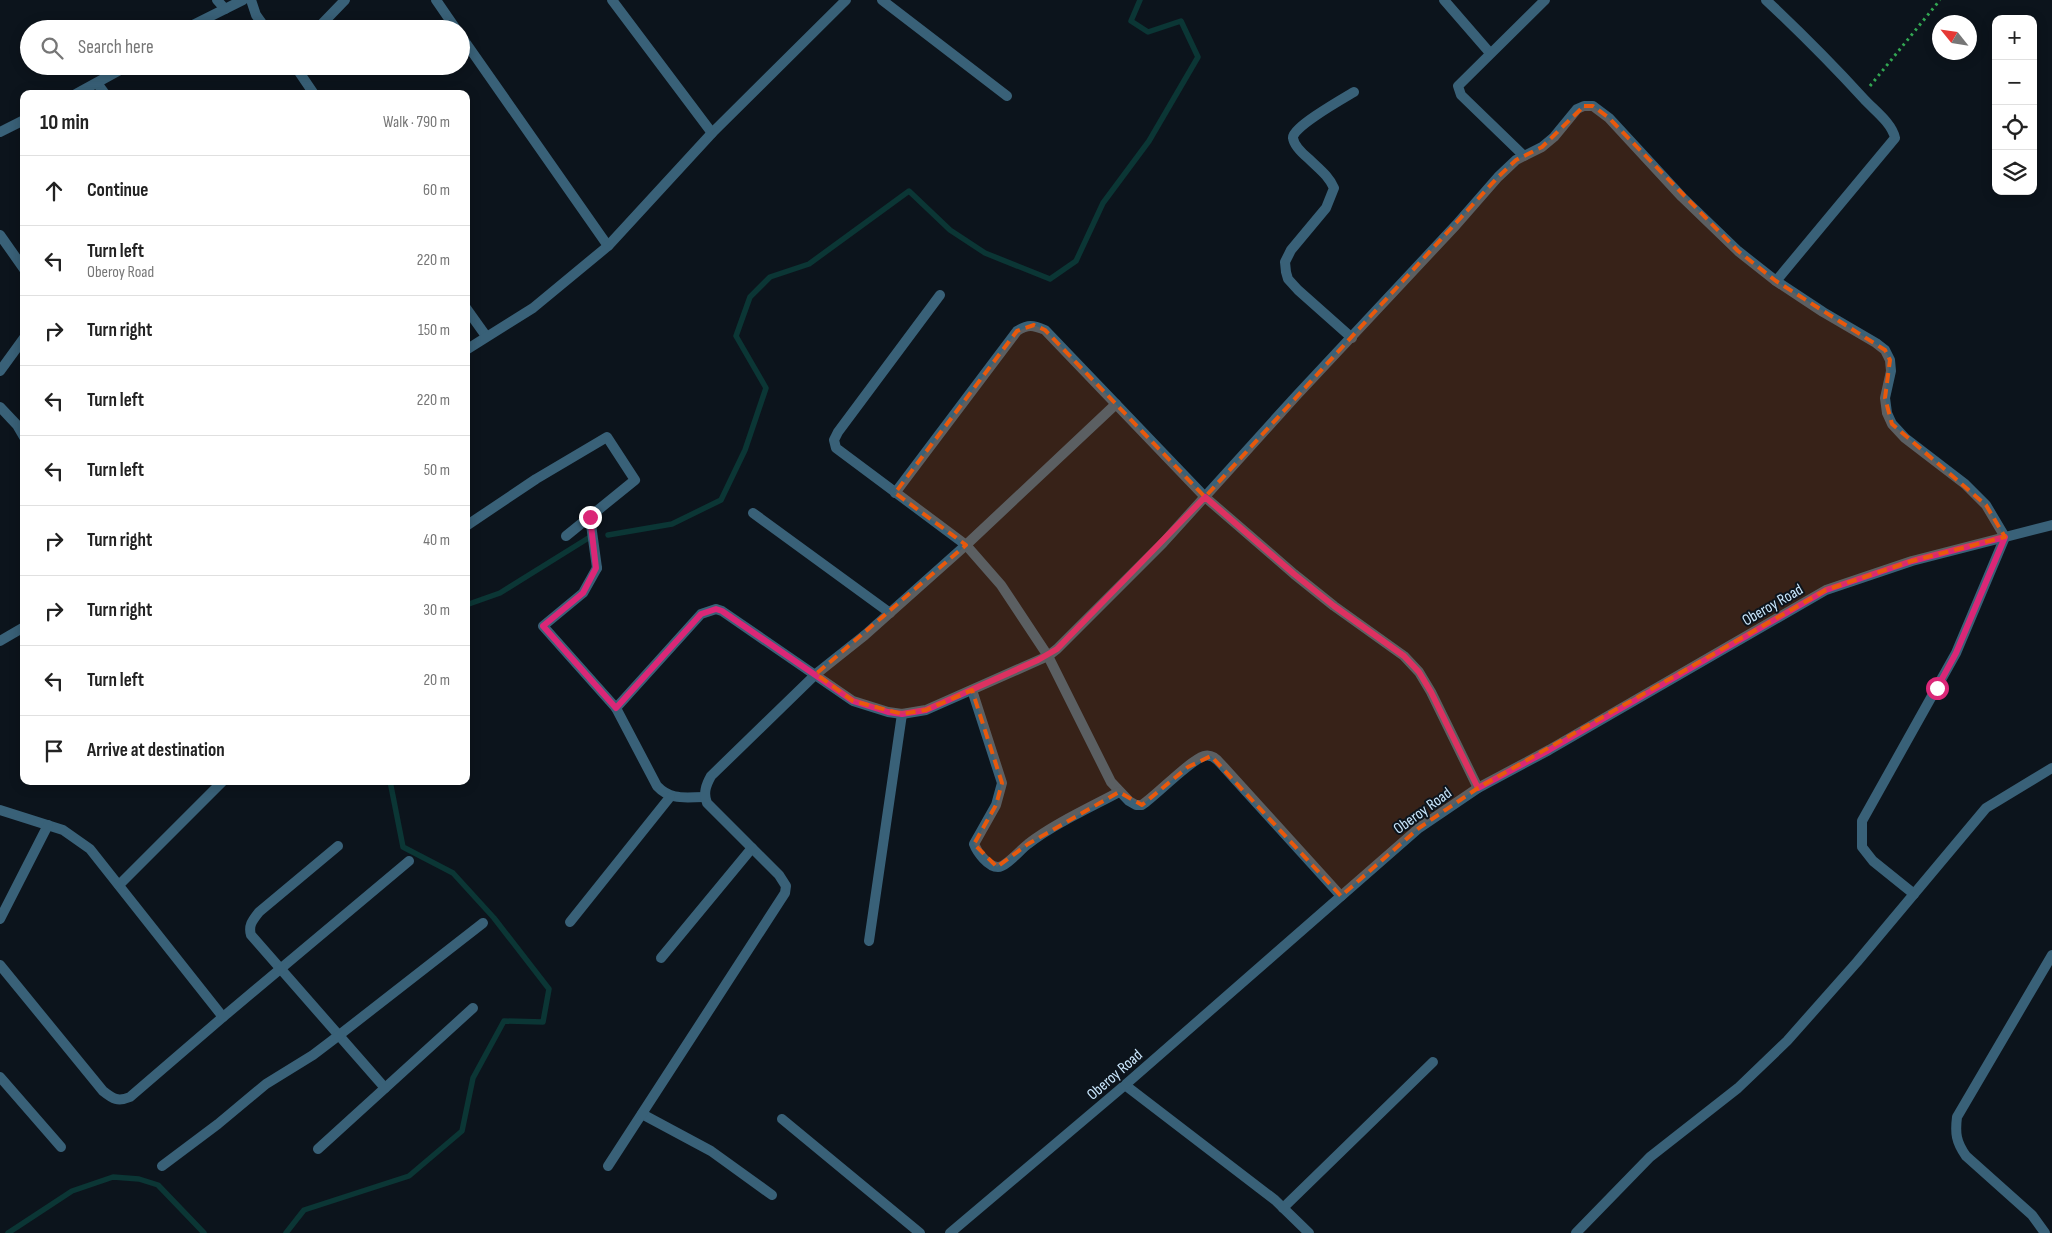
<!DOCTYPE html>
<meta charset="utf-8">
<style>
:root{--surface:#fff;--page:#f2f2f2;--text:#222;--muted:#767676;--line:#e0e0e0}
body{margin:0;font-family:"Sofia Sans Condensed",sans-serif;background:var(--page);color:var(--text)}
.controls{position:absolute;right:15px;top:15px;display:grid;overflow:hidden;border-radius:10px;box-shadow:0 2px 12px #0003}
.controls button{width:45px;height:45px;display:grid;place-items:center;padding:0;border:0;border-bottom:1px solid var(--line);background:var(--surface);color:var(--text);font:25px sans-serif}
.compass{position:absolute;left:1932px;top:15px;width:45px;height:45px;border-radius:50%;background:var(--surface);box-shadow:0 2px 12px #0003;rotate:300deg}
.stop{position:absolute;width:15px;height:15px;margin:-11px;border:4px solid #db2777;border-radius:50%;background:#fff}
.stop.end{background:#db2777;border-color:#fff;box-shadow:0 1px 5px #0008}
.list{margin:0;padding:0;list-style:none}
h2{display:flex;justify-content:space-between;align-items:center;height:65px;margin:0;padding:0 20px;font-size:21px}
h2 small{font-size:16px;font-weight:400;color:var(--muted)}
.list li{display:grid;grid-template-columns:32px 1fr auto;gap:15px;align-items:center;box-sizing:border-box;height:70px;padding:0 20px;border-top:1px solid var(--line)}
.list b{display:block;font-size:19px;white-space:nowrap}
.list p{margin:0;font-size:16px;white-space:nowrap;color:var(--muted)}
.list em{font-size:16px;font-style:normal;color:var(--muted)}
.icon{flex:none;width:28px;height:28px;fill:none;stroke:currentColor;stroke-width:2;stroke-linecap:round;stroke-linejoin:round}
.map{position:relative;flex:none;width:2052px;height:1233px;overflow:hidden}
.search{position:absolute;background:var(--surface);box-shadow:0 2px 12px #0003;left:20px;top:20px;width:450px;height:55px;display:flex;align-items:center;gap:12px;box-sizing:border-box;padding:0 18px;border-radius:28px;color:var(--muted);font-size:19px}
.panel{position:absolute;background:var(--surface);box-shadow:0 2px 12px #0003;left:20px;top:90px;width:450px;height:695px;border-radius:10px}
.map>svg:first-child{display:block}
.lines{fill:none;stroke-linecap:round;stroke-linejoin:round}
.stream{stroke:#0b3635;stroke-width:5.5}
.path{stroke:#32a752;stroke-width:3;stroke-dasharray:2.5 4;stroke-linecap:butt}
.service{stroke:#396178;stroke-width:10}
.minor{stroke:#396178;stroke-width:10}
.tertiary{stroke:#396178;stroke-width:10}
.route{stroke:#db2777;stroke-width:6}
.marked{fill:#e8590c;fill-opacity:0.2;stroke:#e8590c;stroke-width:4;stroke-dasharray:10 6;stroke-linejoin:round}
.labels{text-anchor:middle;stroke-width:4;stroke-linejoin:round;paint-order:stroke}
.street-label{font-size:16px;fill:#c9e6fc;stroke:#0c141c}
</style>
<div class="map">
<svg width="2052" height="1233" viewBox="0 0 2052 1233">
<rect width="100%" height="100%" fill="#0c141c"/>
<g class="lines">
<g class="stream">
<path d="M608,535L672,524L721,500L745,450L766,388L736,336L750,297L770,277L809,264L909,191L950,230L985,253L1050,279L1076,261L1103,203L1149,141L1198,57L1181,21L1148,32L1131,21L1140,0"/>
<path d="M466,605L500,593L590,537"/>
<path d="M8,1233L72,1191L113,1177L139,1179L158,1185L204,1233"/>
<path d="M286,1233L304,1210L409,1176L462,1131L473,1078L504,1021L543,1022L549,989L494,918L453,873L403,847L390,781"/>
</g>
<path class="path" d="M1870,86L1940,0"/>
<path class="service" d="M590,517L597,568"/>
<g class="minor">
<path d="M217,0L225,9"/>
<path d="M251,0L256,15L266,29"/>
<path d="M436,0L456,29"/>
<path d="M612,0L712,133"/>
<path d="M882,0L1007,96"/>
<path d="M1444,0L1490,53"/>
<path d="M1766,0C1800,32 1833,65 1864,99C1874,110 1892,123 1895,138L1776,281"/>
<path d="M185,29L243,0"/>
<path d="M317,29L345,0"/>
<path d="M461,36L608,246"/>
<path d="M295,66L314,94"/>
<path d="M97,83L105,94"/>
<path d="M76,94L127,66"/>
<path d="M0,132L24,120"/>
<path d="M1524,156L1461,95L1458,86L1545,0"/>
<path d="M0,235L24,269"/>
<path d="M940,295L838,432L834,440L836,448L966,545L1001,585L1048,656L1111,782L1129,801L1136,805H1142C1158,794 1189,761 1204,756C1211,754 1217,759 1221,764L1341,896"/>
<path d="M466,308L486,336"/>
<path d="M1352,338L1298,290L1288,279L1286,272L1285,262L1291,250L1326,208L1334,188C1328,175 1319,169 1309,159C1303,154 1294,146 1293,138C1291,128 1344,98 1354,92"/>
<path d="M466,350L533,308L608,246L712,133L846,0"/>
<path d="M0,371L24,338"/>
<path d="M0,407L17,425L24,437"/>
<path d="M895,493L1017,331C1028,324 1033,325 1045,330L1205,497L1294,574L1334,606L1404,656L1419,672L1431,692L1478,788"/>
<path d="M753,513L890,613"/>
<path d="M466,526L536,479L607,437L635,480L566,536"/>
<path d="M597,568L583,593L543,626L616,708L657,786C671,801 686,797 705,797"/>
<path d="M0,641L24,627"/>
<path d="M972,690L1002,783L996,805L974,844C977,852 988,867 998,867C1006,867 1021,849 1028,844C1054,824 1089,808 1119,792"/>
<path d="M616,708L701,614L716,609L722,611L853,701L888,712L902,714L926,710L1048,656L1057,649L1163,543L1297,395L1456,225L1498,177L1516,160L1542,147L1554,137L1577,109L1584,106H1593L1609,118L1682,197L1738,251L1776,281L1823,312L1876,343L1885,350L1890,360L1891,371L1885,398L1887,413L1892,424L1905,438L1965,484L1986,505L2005,537L1956,653L1862,821V847L1873,861L1914,894"/>
<path d="M0,810L63,830L90,849L223,1017L130,1097C118,1102 113,1099 103,1091L0,965"/>
<path d="M338,846L259,912C253,920 248,925 251,935L385,1088"/>
<path d="M119,885L223,781"/>
<path d="M0,919L48,825"/>
<path d="M570,922L670,797"/>
<path d="M869,941L902,714"/>
<path d="M661,958L752,848"/>
<path d="M223,1017L409,861"/>
<path d="M0,1077L61,1147"/>
<path d="M1125,1085L1275,1200L1309,1233"/>
<path d="M642,1114L711,1151L772,1195"/>
<path d="M782,1119L920,1233"/>
<path d="M318,1149L473,1008"/>
<path d="M162,1166L218,1124L266,1084L313,1055L338,1036L483,923"/>
<path d="M608,1166L785,893L786,886L779,875L707,803C703,793 706,785 711,776L816,674L865,635L966,545L1116,404"/>
<path d="M1283,1208L1433,1062"/>
<path d="M1576,1233L1650,1157L1738,1088L1787,1041L1857,962L1986,808L2052,768"/>
<path d="M2045,1233L2032,1215L1966,1156C1956,1142 1955,1133 1957,1117L2052,955"/>
</g>
<path class="tertiary" d="M950,1233L1125,1085L1419,828L1478,788L1549,750L1826,590L1912,561L2052,525"/>
</g>
<g class="lines">
<path class="route" d="M590,517L596,568L583,593L543,626L616,708L701,614L716,609L722,611L853,701L888,712L902,714L926,710L1038,660L1057,649L1205,497L1294,574L1334,606L1404,656L1419,672L1431,692L1478,788L1549,750L1826,590L1912,561L2005,537L1956,653L1937,688"/>
</g>
<path class="marked" d="M1584,106H1593L1609,118L1738,251L1776,281L1885,350L1890,360L1885,398L1892,424L1986,505L2005,537L1912,561L1826,590L1478,788L1419,828L1341,896L1211,756L1188,767L1142,805L1119,792L1028,844L997,867L974,844L996,805L1002,783L972,690L926,710L902,714L853,701L816,674L966,545L895,493L1017,331L1034,325L1045,330L1205,497L1498,177L1516,160L1542,147Z"/>
<g class="labels">
<g class="street-label">
<text transform="translate(1772 604) rotate(-30)" y="6">Oberoy Road</text>
<text transform="translate(1422 810) rotate(-36)" y="6">Oberoy Road</text>
<text transform="translate(1114 1074) rotate(-41)" y="6">Oberoy Road</text>
</g>
</g>
</svg>
<div class="controls">
<button>+</button>
<button>−</button>
<button><svg class="icon" aria-label="locate" viewBox="0 0 24 24"><circle cx="12" cy="12" r="6"/><path d="M12 2v4M12 18v4M2 12h4M18 12h4"/></svg></button>
<button><svg class="icon" aria-label="layers" viewBox="0 0 24 24"><path d="M12 4l9 5-9 5-9-5zM3 14l9 5 9-5"/></svg></button>
</div>
<svg class="compass" viewBox="-18 -18 36 36"><path d="M0-13l5 13h-10z" fill="#e53935"/><path d="M0 13l5-13h-10z" fill="#767676"/></svg>
<div class="stop" style="left:1937px;top:688px"></div>
<div class="stop end" style="left:590px;top:517px"></div>
<div class="search"><svg class="icon" aria-label="search" viewBox="0 0 24 24"><circle cx="10" cy="10" r="6"/><path d="M15 15l6 6"/></svg>Search here</div>
<section class="panel">
<h2>10 min<small>Walk · 790 m</small></h2>
<ul class="list">
<li><svg class="icon" aria-label="ahead" viewBox="0 0 24 24"><path d="M12 20V5M6 11l6-6 6 6"/></svg><div><b>Continue</b></div><em>60 m</em></li>
<li><svg class="icon" aria-label="left" viewBox="0 0 24 24"><path d="M17 20v-9H6M10 6l-5 5 5 5"/></svg><div><b>Turn left</b><p>Oberoy Road</p></div><em>220 m</em></li>
<li><svg class="icon" aria-label="right" viewBox="0 0 24 24"><path d="M7 20v-9h11M14 6l5 5-5 5"/></svg><div><b>Turn right</b></div><em>150 m</em></li>
<li><svg class="icon" aria-label="left" viewBox="0 0 24 24"><path d="M17 20v-9H6M10 6l-5 5 5 5"/></svg><div><b>Turn left</b></div><em>220 m</em></li>
<li><svg class="icon" aria-label="left" viewBox="0 0 24 24"><path d="M17 20v-9H6M10 6l-5 5 5 5"/></svg><div><b>Turn left</b></div><em>50 m</em></li>
<li><svg class="icon" aria-label="right" viewBox="0 0 24 24"><path d="M7 20v-9h11M14 6l5 5-5 5"/></svg><div><b>Turn right</b></div><em>40 m</em></li>
<li><svg class="icon" aria-label="right" viewBox="0 0 24 24"><path d="M7 20v-9h11M14 6l5 5-5 5"/></svg><div><b>Turn right</b></div><em>30 m</em></li>
<li><svg class="icon" aria-label="left" viewBox="0 0 24 24"><path d="M17 20v-9H6M10 6l-5 5 5 5"/></svg><div><b>Turn left</b></div><em>20 m</em></li>
<li><svg class="icon" aria-label="arrive" viewBox="0 0 24 24"><path d="M6 21V4h12l-3 4 3 4H6"/></svg><div><b>Arrive at destination</b></div></li>
</ul>
</section>
</div>
